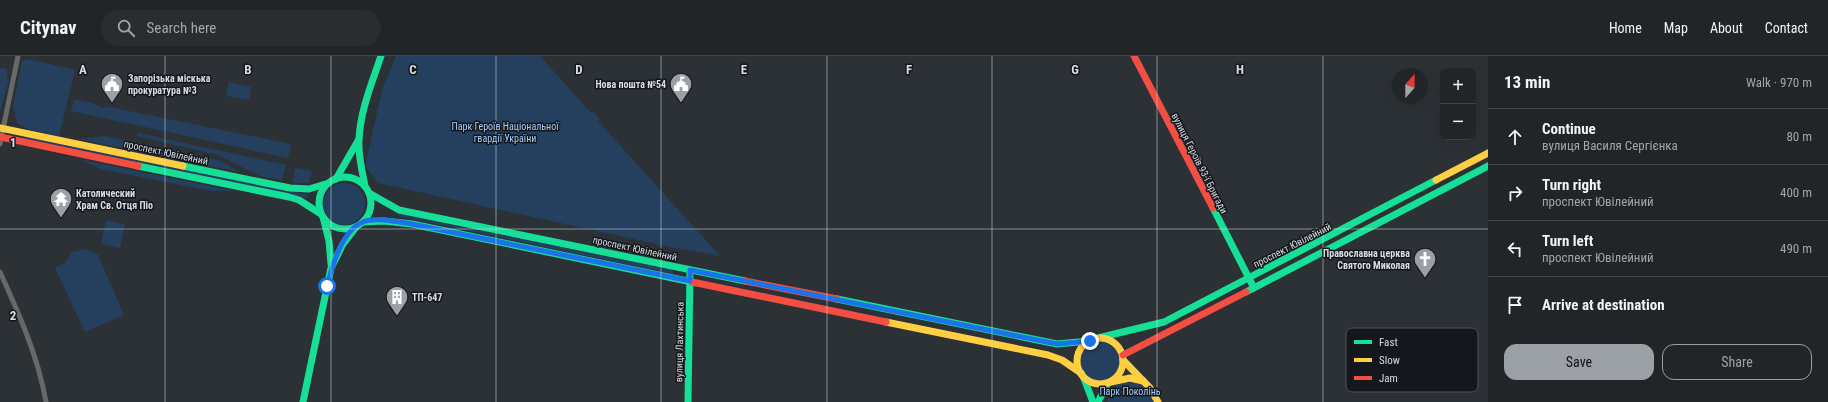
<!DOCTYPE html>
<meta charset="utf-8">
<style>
:root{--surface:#212528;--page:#292d30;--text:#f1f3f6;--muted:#a2a5a8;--line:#3e4245;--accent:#9aa0a6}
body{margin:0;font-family:"Roboto Condensed",sans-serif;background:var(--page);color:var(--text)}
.controls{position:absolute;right:12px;top:12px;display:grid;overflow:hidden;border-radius:8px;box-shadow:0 4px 16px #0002}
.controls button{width:36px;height:36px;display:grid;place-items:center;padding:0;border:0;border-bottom:1px solid var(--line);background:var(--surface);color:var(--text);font:20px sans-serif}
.compass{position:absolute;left:1392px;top:12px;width:36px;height:36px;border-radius:50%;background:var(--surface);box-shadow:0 4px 16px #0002;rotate:21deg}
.stop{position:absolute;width:12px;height:12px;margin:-9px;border:3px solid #1a73e8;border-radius:50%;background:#fff}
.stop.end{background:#1a73e8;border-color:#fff;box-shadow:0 1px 4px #0008}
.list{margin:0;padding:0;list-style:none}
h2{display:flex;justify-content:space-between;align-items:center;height:52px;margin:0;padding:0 16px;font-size:17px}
h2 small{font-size:13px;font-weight:400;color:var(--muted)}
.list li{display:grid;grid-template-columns:26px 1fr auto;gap:12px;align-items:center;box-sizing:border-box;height:56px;padding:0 16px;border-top:1px solid var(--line)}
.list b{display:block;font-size:15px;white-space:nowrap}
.list p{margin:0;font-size:13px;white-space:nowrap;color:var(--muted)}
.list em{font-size:13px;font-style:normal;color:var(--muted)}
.actions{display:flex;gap:8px;padding:12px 16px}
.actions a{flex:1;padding:9px 0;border:1px solid var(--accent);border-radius:12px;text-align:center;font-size:14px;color:var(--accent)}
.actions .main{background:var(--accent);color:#111}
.icon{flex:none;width:22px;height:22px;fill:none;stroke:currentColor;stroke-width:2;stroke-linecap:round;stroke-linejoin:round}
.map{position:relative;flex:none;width:1488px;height:346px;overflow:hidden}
header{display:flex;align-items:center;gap:24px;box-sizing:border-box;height:56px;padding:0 20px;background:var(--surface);border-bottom:1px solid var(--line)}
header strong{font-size:19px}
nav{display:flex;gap:22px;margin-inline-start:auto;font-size:14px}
.search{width:280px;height:36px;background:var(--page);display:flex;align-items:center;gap:10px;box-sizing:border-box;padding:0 14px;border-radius:22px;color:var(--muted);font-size:15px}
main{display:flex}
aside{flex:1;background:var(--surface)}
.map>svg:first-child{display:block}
.green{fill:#24405e}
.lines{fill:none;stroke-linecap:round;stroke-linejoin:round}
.street{stroke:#686868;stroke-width:5}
.fast{stroke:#16e098;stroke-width:7}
.slow{stroke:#ffcf43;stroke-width:7}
.jam{stroke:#f24e42;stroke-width:7}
.route{stroke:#1a73e8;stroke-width:5}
.grid{fill:none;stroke:#d6dce2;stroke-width:1;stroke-opacity:0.55}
.labels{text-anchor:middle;stroke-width:3;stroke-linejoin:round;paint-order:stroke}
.poi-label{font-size:10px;font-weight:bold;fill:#d6dce2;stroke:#14181d;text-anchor:start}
.park-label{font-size:10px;fill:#a4cbf8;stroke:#14181d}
.street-label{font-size:10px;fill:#d6dce2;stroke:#14181d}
.key{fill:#14181d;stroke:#4e5358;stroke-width:1}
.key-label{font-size:11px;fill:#d6dce2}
.grid-label{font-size:13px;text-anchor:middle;font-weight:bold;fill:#d6dce2;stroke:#14181d;stroke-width:3;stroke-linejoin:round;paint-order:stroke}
</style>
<header>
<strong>Citynav</strong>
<div class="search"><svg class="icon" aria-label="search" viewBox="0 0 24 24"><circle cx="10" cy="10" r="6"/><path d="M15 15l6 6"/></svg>Search here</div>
<nav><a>Home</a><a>Map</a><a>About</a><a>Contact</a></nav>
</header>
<main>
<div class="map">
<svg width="1488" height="346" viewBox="0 0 1488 346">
<rect width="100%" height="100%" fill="#2c3136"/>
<g class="green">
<path d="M396,0H540L591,57L594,56L600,64L598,65L720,200L670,191L378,127L365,110L382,34Z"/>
<path d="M28,3L75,14L59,80L28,73L17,67L13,51L22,5Z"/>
<path d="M0,12L7,13V22L9,24L0,56Z"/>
<path d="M229,26L251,31L249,44L226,40Z"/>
<path d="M74,43L93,47L101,52L109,51L291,88L288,102L71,55Z"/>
<path d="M138,77L286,109L282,124L260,120L218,99L137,80Z"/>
<path d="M26,80L308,139V142L25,83Z"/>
<path d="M104,80L219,104L239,116L79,83Z"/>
<path d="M78,103L234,135H211L101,113Z"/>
<path d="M295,112L312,115L309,127H292Z"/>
<circle cx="344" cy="148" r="21"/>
<path d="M398,158L673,214V218L398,160Z"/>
<path d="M106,164L125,168L120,192L101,188Z"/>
<path d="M87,193L98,199L124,259L85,276L55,212L65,207L72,196Z"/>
<circle cx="1101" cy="305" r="21"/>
<path d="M1121,325C1141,324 1145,330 1153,346H1107L1114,331Z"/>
</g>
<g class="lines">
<g class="street">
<path d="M0,88L18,0"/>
<path d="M0,216C19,258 38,300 46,346"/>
</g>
<g class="fast">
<path d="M138,110L289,141L299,144L321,158"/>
<path d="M183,110L290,132L309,133L329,127"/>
<circle cx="345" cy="147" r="26"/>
<path d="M336,123L359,83"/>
<path d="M365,130C362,115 358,99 359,84C360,55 372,27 381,0"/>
<path d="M369,137L399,154L745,225"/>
<path d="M1213,152L1254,232"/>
<path d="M323,161L329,185L331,208"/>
<path d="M363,166L384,165L412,168L692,226"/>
<path d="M1246,236L1488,110"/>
<path d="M837,243L1057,288L1089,285"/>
<path d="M1098,282L1164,266L1436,124"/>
<path d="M1083,320L1093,346"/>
<path d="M303,346L331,212L343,188L356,171"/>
<path d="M688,346L690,214"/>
<path d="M1098,346L1108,327"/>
</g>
<g class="slow">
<path d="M0,72L183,110"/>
<path d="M1436,124L1488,97"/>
<path d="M886,266L1048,299L1062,304L1081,317"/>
<circle cx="1100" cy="305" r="23"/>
<path d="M1123,304L1150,332L1158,346"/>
<path d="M1111,326L1130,322L1143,325"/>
</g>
<g class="jam">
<path d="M1134,0L1213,152"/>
<path d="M0,81L138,110"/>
<path d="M745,225L837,243"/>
<path d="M692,226L886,266"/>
<path d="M1123,299L1246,236"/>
</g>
</g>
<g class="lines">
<path class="route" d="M327,230C332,211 342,174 363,166C377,161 398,166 412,168L690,225V214L1057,288L1090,285"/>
</g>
<path class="grid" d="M165,0V346M331,0V346M496,0V346M661,0V346M827,0V346M992,0V346M1157,0V346M1323,0V346M0,173H1488"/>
<defs>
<g id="civic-pin" transform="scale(1.15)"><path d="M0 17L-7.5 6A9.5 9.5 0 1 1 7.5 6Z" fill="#9aa0a6" stroke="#14181d"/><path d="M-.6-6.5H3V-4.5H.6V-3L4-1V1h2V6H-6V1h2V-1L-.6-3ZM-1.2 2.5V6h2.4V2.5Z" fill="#fff"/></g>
<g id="temple-pin" transform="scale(1.15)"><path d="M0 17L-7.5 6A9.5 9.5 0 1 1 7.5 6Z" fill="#9aa0a6" stroke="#14181d"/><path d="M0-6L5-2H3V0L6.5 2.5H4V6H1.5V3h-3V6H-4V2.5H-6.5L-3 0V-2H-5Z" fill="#fff"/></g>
<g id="church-pin" transform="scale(1.15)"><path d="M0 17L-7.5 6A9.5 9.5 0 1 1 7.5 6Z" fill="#9aa0a6" stroke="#14181d"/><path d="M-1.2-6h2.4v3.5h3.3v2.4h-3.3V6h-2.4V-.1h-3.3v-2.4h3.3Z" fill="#fff"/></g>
<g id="building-pin" transform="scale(1.15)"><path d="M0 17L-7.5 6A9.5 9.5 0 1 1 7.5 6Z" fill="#9aa0a6" stroke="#14181d"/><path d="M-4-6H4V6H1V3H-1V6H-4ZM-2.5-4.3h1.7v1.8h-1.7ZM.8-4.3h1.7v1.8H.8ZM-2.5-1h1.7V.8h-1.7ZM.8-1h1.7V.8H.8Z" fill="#fff"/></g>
</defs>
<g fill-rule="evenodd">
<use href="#civic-pin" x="112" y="28"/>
<use href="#civic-pin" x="681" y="28"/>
<use href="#temple-pin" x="61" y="143"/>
<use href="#church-pin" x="1425" y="203"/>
<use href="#building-pin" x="397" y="241"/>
</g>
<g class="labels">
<g class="poi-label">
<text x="128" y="26">Запорізька міскька<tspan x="128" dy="12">прокуратура №3</tspan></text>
<text x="666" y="32" text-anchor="end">Нова пошта №54</text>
<text x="76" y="141">Католический<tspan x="76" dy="12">Храм Св. Отця Піо</tspan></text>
<text x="1410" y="201" text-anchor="end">Православна церква<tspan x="1410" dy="12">Святого Миколая</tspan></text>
<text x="412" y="245">ТП-647</text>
</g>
<g class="park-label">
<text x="505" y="74">Парк Героїв Національної<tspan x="505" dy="12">гвардії України</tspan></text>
<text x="1130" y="339">Парк Поколінь</text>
</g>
<g class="street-label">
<text transform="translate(166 96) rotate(12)" y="4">проспект Ювілейний</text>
<text transform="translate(1200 107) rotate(63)" y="4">вулиця Героїв 93-ї Бригади</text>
<text transform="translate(1292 189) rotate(-27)" y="4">проспект Ювілейний</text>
<text transform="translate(635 192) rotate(12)" y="4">проспект Ювілейний</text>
<text transform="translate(679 286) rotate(-89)" y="4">вулиця Лахтинська</text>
</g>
</g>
<rect x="1346" y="272" width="132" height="64" rx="6" class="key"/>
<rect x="1354" y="284" width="18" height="4" fill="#16e098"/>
<rect x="1354" y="302" width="18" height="4" fill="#ffcf43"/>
<rect x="1354" y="320" width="18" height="4" fill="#f24e42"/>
<g class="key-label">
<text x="1379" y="290">Fast</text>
<text x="1379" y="308">Slow</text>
<text x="1379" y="326">Jam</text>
</g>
<g class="grid-label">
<text x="83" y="18">A</text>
<text x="248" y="18">B</text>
<text x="413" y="18">C</text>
<text x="579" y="18">D</text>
<text x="744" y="18">E</text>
<text x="909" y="18">F</text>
<text x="1075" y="18">G</text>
<text x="1240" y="18">H</text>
<text x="13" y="91">1</text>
<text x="13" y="264">2</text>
</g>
</svg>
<div class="controls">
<button>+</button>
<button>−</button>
</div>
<svg class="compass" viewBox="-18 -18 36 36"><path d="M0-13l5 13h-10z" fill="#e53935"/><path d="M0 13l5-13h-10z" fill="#a2a5a8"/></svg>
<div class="stop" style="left:327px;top:230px"></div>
<div class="stop end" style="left:1090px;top:285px"></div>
</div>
<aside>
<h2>13 min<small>Walk · 970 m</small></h2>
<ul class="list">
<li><svg class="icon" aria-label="ahead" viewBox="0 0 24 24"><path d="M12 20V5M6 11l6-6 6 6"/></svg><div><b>Continue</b><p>вулиця Василя Сергієнка</p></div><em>80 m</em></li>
<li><svg class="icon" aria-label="right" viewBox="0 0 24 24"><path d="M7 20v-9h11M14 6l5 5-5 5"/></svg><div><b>Turn right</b><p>проспект Ювілейний</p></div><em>400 m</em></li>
<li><svg class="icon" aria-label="left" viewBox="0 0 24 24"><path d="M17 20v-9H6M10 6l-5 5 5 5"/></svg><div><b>Turn left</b><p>проспект Ювілейний</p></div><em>490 m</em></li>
<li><svg class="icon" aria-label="arrive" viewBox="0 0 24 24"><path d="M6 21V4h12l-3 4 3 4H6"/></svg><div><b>Arrive at destination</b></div></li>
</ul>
<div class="actions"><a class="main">Save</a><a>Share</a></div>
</aside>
</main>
